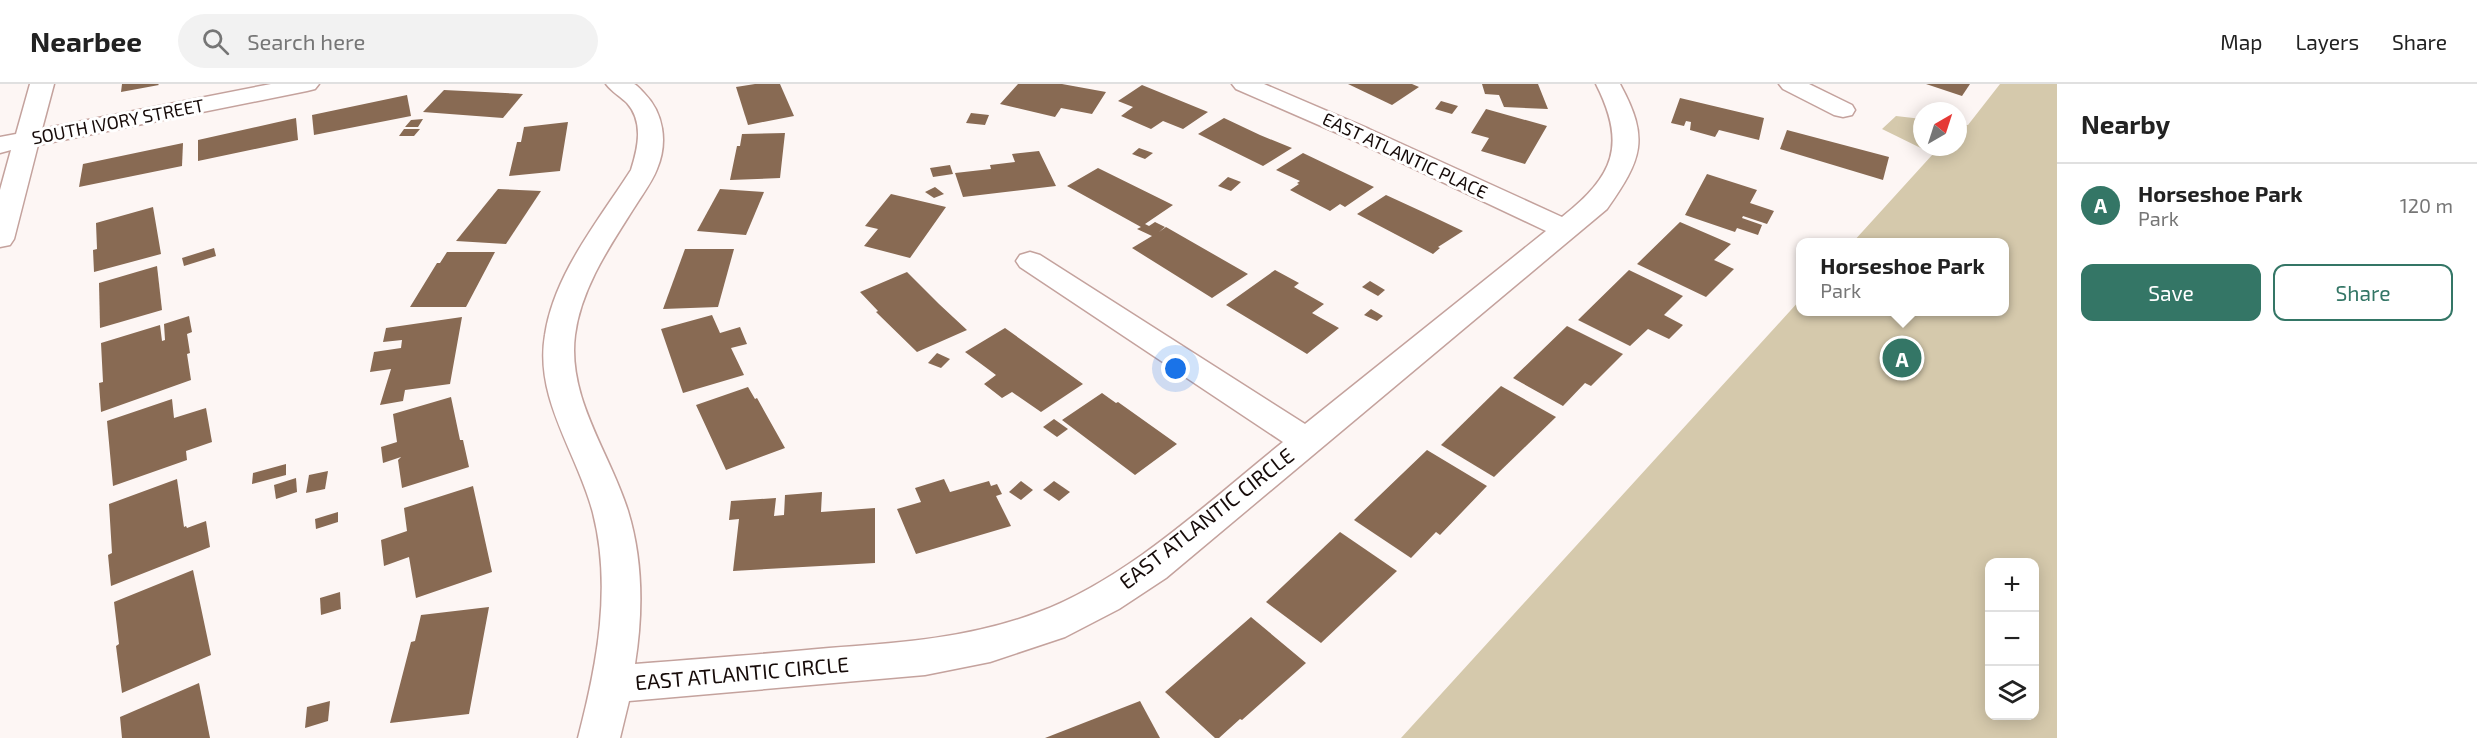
<!DOCTYPE html>
<meta charset="utf-8">
<style>
:root{--surface:#fff;--page:#f2f2f2;--text:#222;--muted:#767676;--line:#e0e0e0;--accent:#347666}
body{margin:0;font-family:"Exo 2",sans-serif;background:var(--page);color:var(--text)}
.controls{position:absolute;right:18px;bottom:18px;display:grid;overflow:hidden;border-radius:12px;box-shadow:0 3px 15px #0003}
.controls button{width:54px;height:54px;display:grid;place-items:center;padding:0;border:0;border-bottom:2px solid var(--line);background:var(--surface);color:var(--text);font:30px sans-serif}
.compass{position:absolute;left:1913px;top:18px;width:54px;height:54px;border-radius:50%;background:var(--surface);box-shadow:0 3px 15px #0003;rotate:39deg}
.you{position:absolute;left:1176px;top:285px;width:21px;height:21px;margin:-15px;border:4px solid #fff;border-radius:50%;background:#1a73e8;box-shadow:0 0 0 9px #1a73e833}
.badge{display:grid;place-items:center;width:39px;height:39px;border-radius:50%;background:var(--accent);color:#fff;font-size:20px;font-weight:700}
.pin{position:absolute;translate:-50% -50%;border:3px solid #fff;box-shadow:0 2px 6px #0006}
.popup{position:absolute;left:1796px;top:154px;width:213px;height:78px;box-sizing:border-box;display:grid;place-content:center;border-radius:12px;background:var(--surface);filter:drop-shadow(0 2px 4px #0005);font-size:20px;white-space:nowrap;color:var(--muted)}
.popup b{font-size:22px;color:var(--text)}
.popup::after{content:'';position:absolute;left:50%;top:100%;margin-left:-12px;border:12px solid transparent;border-top-color:var(--surface)}
.list{margin:0;padding:0;list-style:none}
h2{display:flex;justify-content:space-between;align-items:center;height:78px;margin:0;padding:0 24px;font-size:26px}
h2 small{font-size:20px;font-weight:400;color:var(--muted)}
.list li{display:grid;grid-template-columns:39px 1fr auto;gap:18px;align-items:center;box-sizing:border-box;height:84px;padding:0 24px;border-top:2px solid var(--line)}
.list b{display:block;font-size:22px;white-space:nowrap}
.list p{margin:0;font-size:20px;white-space:nowrap;color:var(--muted)}
.list em{font-size:20px;font-style:normal;color:var(--muted)}
.actions{display:flex;gap:12px;padding:18px 24px}
.actions a{flex:1;padding:14px 0;border:2px solid var(--accent);border-radius:12px;text-align:center;font-size:21px;color:var(--accent)}
.actions .main{background:var(--accent);color:#fff}
.icon{flex:none;width:33px;height:33px;fill:none;stroke:currentColor;stroke-width:2;stroke-linecap:round;stroke-linejoin:round}
.map{position:relative;flex:none;width:2057px;height:654px;overflow:hidden}
header{display:flex;align-items:center;gap:36px;box-sizing:border-box;height:84px;padding:0 30px;background:var(--surface);border-bottom:2px solid var(--line)}
header strong{font-size:28px}
nav{display:flex;gap:33px;margin-inline-start:auto;font-size:21px}
.search{width:420px;height:54px;background:var(--page);display:flex;align-items:center;gap:15px;box-sizing:border-box;padding:0 21px;border-radius:33px;color:var(--muted);font-size:22px}
main{display:flex}
aside{flex:1;background:var(--surface)}
.map>svg:first-child{display:block}
.green{fill:#d5c9ac;fill-rule:evenodd}
.building{fill:#886a53}
.lines{fill:none;stroke-linecap:round;stroke-linejoin:round}
.minor-casing{stroke:#c4a29d;stroke-width:3}
.minor{fill:#fff;fill-rule:evenodd}
.labels{text-anchor:middle;stroke-width:6;stroke-linejoin:round;paint-order:stroke}
.far-street-label{font-size:18px;fill:#160b09;stroke:#fff}
.street-label{font-size:21px;fill:#160b09;stroke:#fff}
</style>
<header>
<strong>Nearbee</strong>
<div class="search"><svg class="icon" aria-label="search" viewBox="0 0 24 24"><circle cx="10" cy="10" r="6"/><path d="M15 15l6 6"/></svg>Search here</div>
<nav><a>Map</a><a>Layers</a><a>Share</a></nav>
</header>
<main>
<div class="map">
<svg width="2057" height="654" viewBox="0 0 2057 654">
<rect width="100%" height="100%" fill="#fdf6f4"/>
<path class="green" d="M2000,0H2057V654H1401L1800,216V228H2004V158H1853L1933,70L1882,45L1896,32L1922,35V63H1958V40L1968,41ZM1990,478H2034V632H1990Z"/>
<g class="building">
<path d="M122,0H158L159,1L121,8Z"/>
<path d="M755,0H780L794,32L748,41L736,3Z"/>
<path d="M1018,0H1062L1106,8L1092,30L1061,24L1055,33L1000,20Z"/>
<path d="M1348,0H1412L1419,3L1392,21Z"/>
<path d="M1482,0H1538L1548,25L1504,23L1499,11L1485,10Z"/>
<path d="M1926,0H1970L1962,12Z"/>
<path d="M1142,1L1208,28L1183,45L1163,37L1151,45L1121,32L1133,23L1118,17Z"/>
<path d="M444,6L485,8L523,10L503,34L423,28Z"/>
<path d="M407,11L411,32L314,51L312,31Z"/>
<path d="M1680,14L1764,34L1759,56L1719,46L1715,53L1690,46L1691,38L1686,37L1684,42L1671,39Z"/>
<path d="M1441,17L1458,22L1452,30L1435,25Z"/>
<path d="M1486,25L1547,42L1525,80L1481,67L1489,54L1471,49Z"/>
<path d="M971,29L989,31L985,41L966,39Z"/>
<path d="M296,34L298,56L198,77V56Z"/>
<path d="M1224,34L1260,51L1292,64L1263,82L1198,50Z"/>
<path d="M423,35L418,43H405L411,36Z"/>
<path d="M568,38L560,87L509,92L517,58H521L524,43Z"/>
<path d="M404,45H420L414,52H399Z"/>
<path d="M1787,46L1889,73L1883,96L1780,65Z"/>
<path d="M785,49L780,94L730,96L737,62H740L742,50Z"/>
<path d="M183,59L182,82L79,103L83,80Z"/>
<path d="M1139,64L1153,69L1145,75L1132,70Z"/>
<path d="M1039,67L1056,102L963,113L955,89L991,85L990,81L1015,78L1012,70Z"/>
<path d="M1303,69L1374,103L1345,123L1340,120L1330,127L1290,106L1299,100L1297,99L1300,97L1276,86Z"/>
<path d="M950,81L953,90L933,93L930,84Z"/>
<path d="M1098,84L1173,121L1145,140L1149,142L1155,138L1165,143L1159,148L1166,143L1248,190L1212,214L1132,164L1152,152L1137,145L1141,143L1067,102Z"/>
<path d="M1707,90L1757,106L1750,119L1774,127L1767,140L1743,132L1742,134L1762,141L1758,151L1737,144L1735,148L1685,131Z"/>
<path d="M1228,93L1241,98L1231,107L1218,102Z"/>
<path d="M935,103L944,110L934,114L925,108Z"/>
<path d="M498,105L541,107L506,160L456,157Z"/>
<path d="M720,105L764,108L746,151L697,147Z"/>
<path d="M891,110L946,123L910,174L864,162L878,145L865,142Z"/>
<path d="M1386,111L1423,128L1463,147L1438,163L1440,164L1433,170L1357,130Z"/>
<path d="M153,123L161,170L94,188L93,166L97,165L96,139Z"/>
<path d="M1680,138L1731,160L1714,176L1734,185L1706,213L1637,180Z"/>
<path d="M214,164L216,172L184,182L182,174Z"/>
<path d="M685,165H734L718,223L663,225Z"/>
<path d="M447,168H495L466,223H410L437,179H440Z"/>
<path d="M157,182L162,226L100,244L99,199Z"/>
<path d="M1275,186L1299,199L1294,203L1324,220L1312,229L1339,244L1307,270L1226,221Z"/>
<path d="M1629,186L1683,212L1664,231L1683,241L1669,255L1648,245L1630,262L1578,236Z"/>
<path d="M907,188L939,220L967,246L917,268L876,228L878,227L860,208Z"/>
<path d="M1370,197L1385,206L1378,212L1362,203Z"/>
<path d="M1371,225L1383,232L1377,237L1364,231Z"/>
<path d="M712,231L720,249L740,243L747,260L731,264L744,291L683,309L661,245Z"/>
<path d="M189,232L192,248L187,250L190,269L187,270L191,296L101,328L99,299L103,298L101,259L160,241L162,257L165,256L164,240Z"/>
<path d="M462,233L450,300L405,306L403,317L380,321L391,285L370,288L374,268L401,264L402,256L383,258L386,244Z"/>
<path d="M1567,242L1623,270L1591,302L1585,299L1563,322L1513,294Z"/>
<path d="M1005,244L1083,300L1041,328L1012,308L1002,314L984,300L996,291L965,268Z"/>
<path d="M937,269L950,275L941,284L928,279Z"/>
<path d="M1501,302L1556,333L1494,393L1441,361Z"/>
<path d="M748,303L755,315L757,314L785,364L726,386L696,321Z"/>
<path d="M1102,309L1116,319L1118,318L1177,360L1135,391L1062,336Z"/>
<path d="M451,313L460,356H463L469,383L402,404L398,376L401,373L383,379L381,363L397,358L393,330Z"/>
<path d="M172,315L174,334L206,324L212,358L186,367L187,376L113,402L107,337Z"/>
<path d="M1054,335L1068,345L1057,353L1043,343Z"/>
<path d="M1427,366L1487,402L1440,451L1436,448L1411,474L1354,436Z"/>
<path d="M286,380V391L252,400L253,389Z"/>
<path d="M328,387L325,405L306,409L309,391Z"/>
<path d="M296,394L297,408L276,415L274,401Z"/>
<path d="M177,395L184,443L186,442L187,444L206,437L210,463L111,502L108,471L112,469L109,420Z"/>
<path d="M944,395L950,408L989,397L991,402L997,400L1002,410L996,412L1011,442L916,470L897,425L921,418L915,404Z"/>
<path d="M1021,397L1033,406L1021,416L1009,408Z"/>
<path d="M1054,397L1070,408L1059,417L1043,406Z"/>
<path d="M473,402L492,488L416,514L409,473L384,482L381,456L407,447L404,424Z"/>
<path d="M822,408L821,428L875,424V479L733,487L739,435L729,436L731,417L776,414L774,432L784,431L785,411Z"/>
<path d="M338,428V438L316,445L315,435Z"/>
<path d="M1340,448L1397,487L1321,559L1266,518Z"/>
<path d="M193,486L211,571L122,609L116,562L119,560L114,518Z"/>
<path d="M340,508L341,525L321,531L320,514Z"/>
<path d="M489,523L469,630L390,639L411,558L415,557L421,531Z"/>
<path d="M1251,533L1306,579L1242,636L1240,635L1219,654H1215L1165,608Z"/>
<path d="M199,599L210,654H122L120,633Z"/>
<path d="M330,617L328,637L305,644L307,623Z"/>
<path d="M1140,617L1160,654H1045Z"/>
</g>
<g class="lines">
<g class="minor-casing">
<g id="minor">
<path d="M30,0H54L42,45L271,0H319L315,5L307,7L38,61L14,155L10,161L0,163V106L11,66L0,69V53L16,50Z"/>
<path d="M606,0C614,0 626,0 634,0C637,1 641,6 644,9C664,29 668,59 657,85C652,98 642,111 634,124C610,162 581,204 575,251C567,314 610,369 628,427C643,476 643,530 635,580C700,575 765,570 829,564C900,559 971,554 1039,528C1129,494 1208,418 1283,358L1020,183L1016,177L1020,171L1030,168L1040,171L1305,340L1546,147L1351,55L1236,5L1232,0H1264L1369,45L1562,133C1614,92 1627,61 1596,0H1620C1650,55 1642,75 1607,125L1166,494L1119,525L1065,553L990,578L925,591L629,617L620,654H578C597,581 612,504 593,429C578,370 534,315 545,251C554,190 599,136 631,86C638,64 644,38 627,19C620,12 612,8 606,0Z"/>
<path d="M1779,0H1809L1852,21L1855,26L1852,31L1843,33L1834,31L1783,5Z"/>
</g>
</g>
<use href="#minor" class="minor"/>
</g>
<g class="labels">
<g class="far-street-label">
<text transform="translate(118 38) rotate(-11)" y="6">SOUTH IVORY STREET</text>
<text transform="translate(1405 72) rotate(25)" y="6">EAST ATLANTIC PLACE</text>
</g>
<g class="street-label">
<text transform="translate(1207 435) rotate(-38)" y="7">EAST ATLANTIC CIRCLE</text>
<text transform="translate(742 590) rotate(-5)" y="7">EAST ATLANTIC CIRCLE</text>
</g>
</g>
</svg>
<div class="controls">
<button>+</button>
<button>−</button>
<button><svg class="icon" aria-label="layers" viewBox="0 0 24 24"><path d="M12 4l9 5-9 5-9-5zM3 14l9 5 9-5"/></svg></button>
</div>
<svg class="compass" viewBox="-18 -18 36 36"><path d="M0-13l5 13h-10z" fill="#e53935"/><path d="M0 13l5-13h-10z" fill="#767676"/></svg>
<div class="you"></div>
<div class="pin badge" style="left:1902px;top:274px">A</div>
<div class="popup"><b>Horseshoe Park</b>Park</div>
</div>
<aside>
<h2>Nearby<small></small></h2>
<ul class="list">
<li><span class="badge">A</span><div><b>Horseshoe Park</b><p>Park</p></div><em>120 m</em></li>
</ul>
<div class="actions"><a class="main">Save</a><a>Share</a></div>
</aside>
</main>
